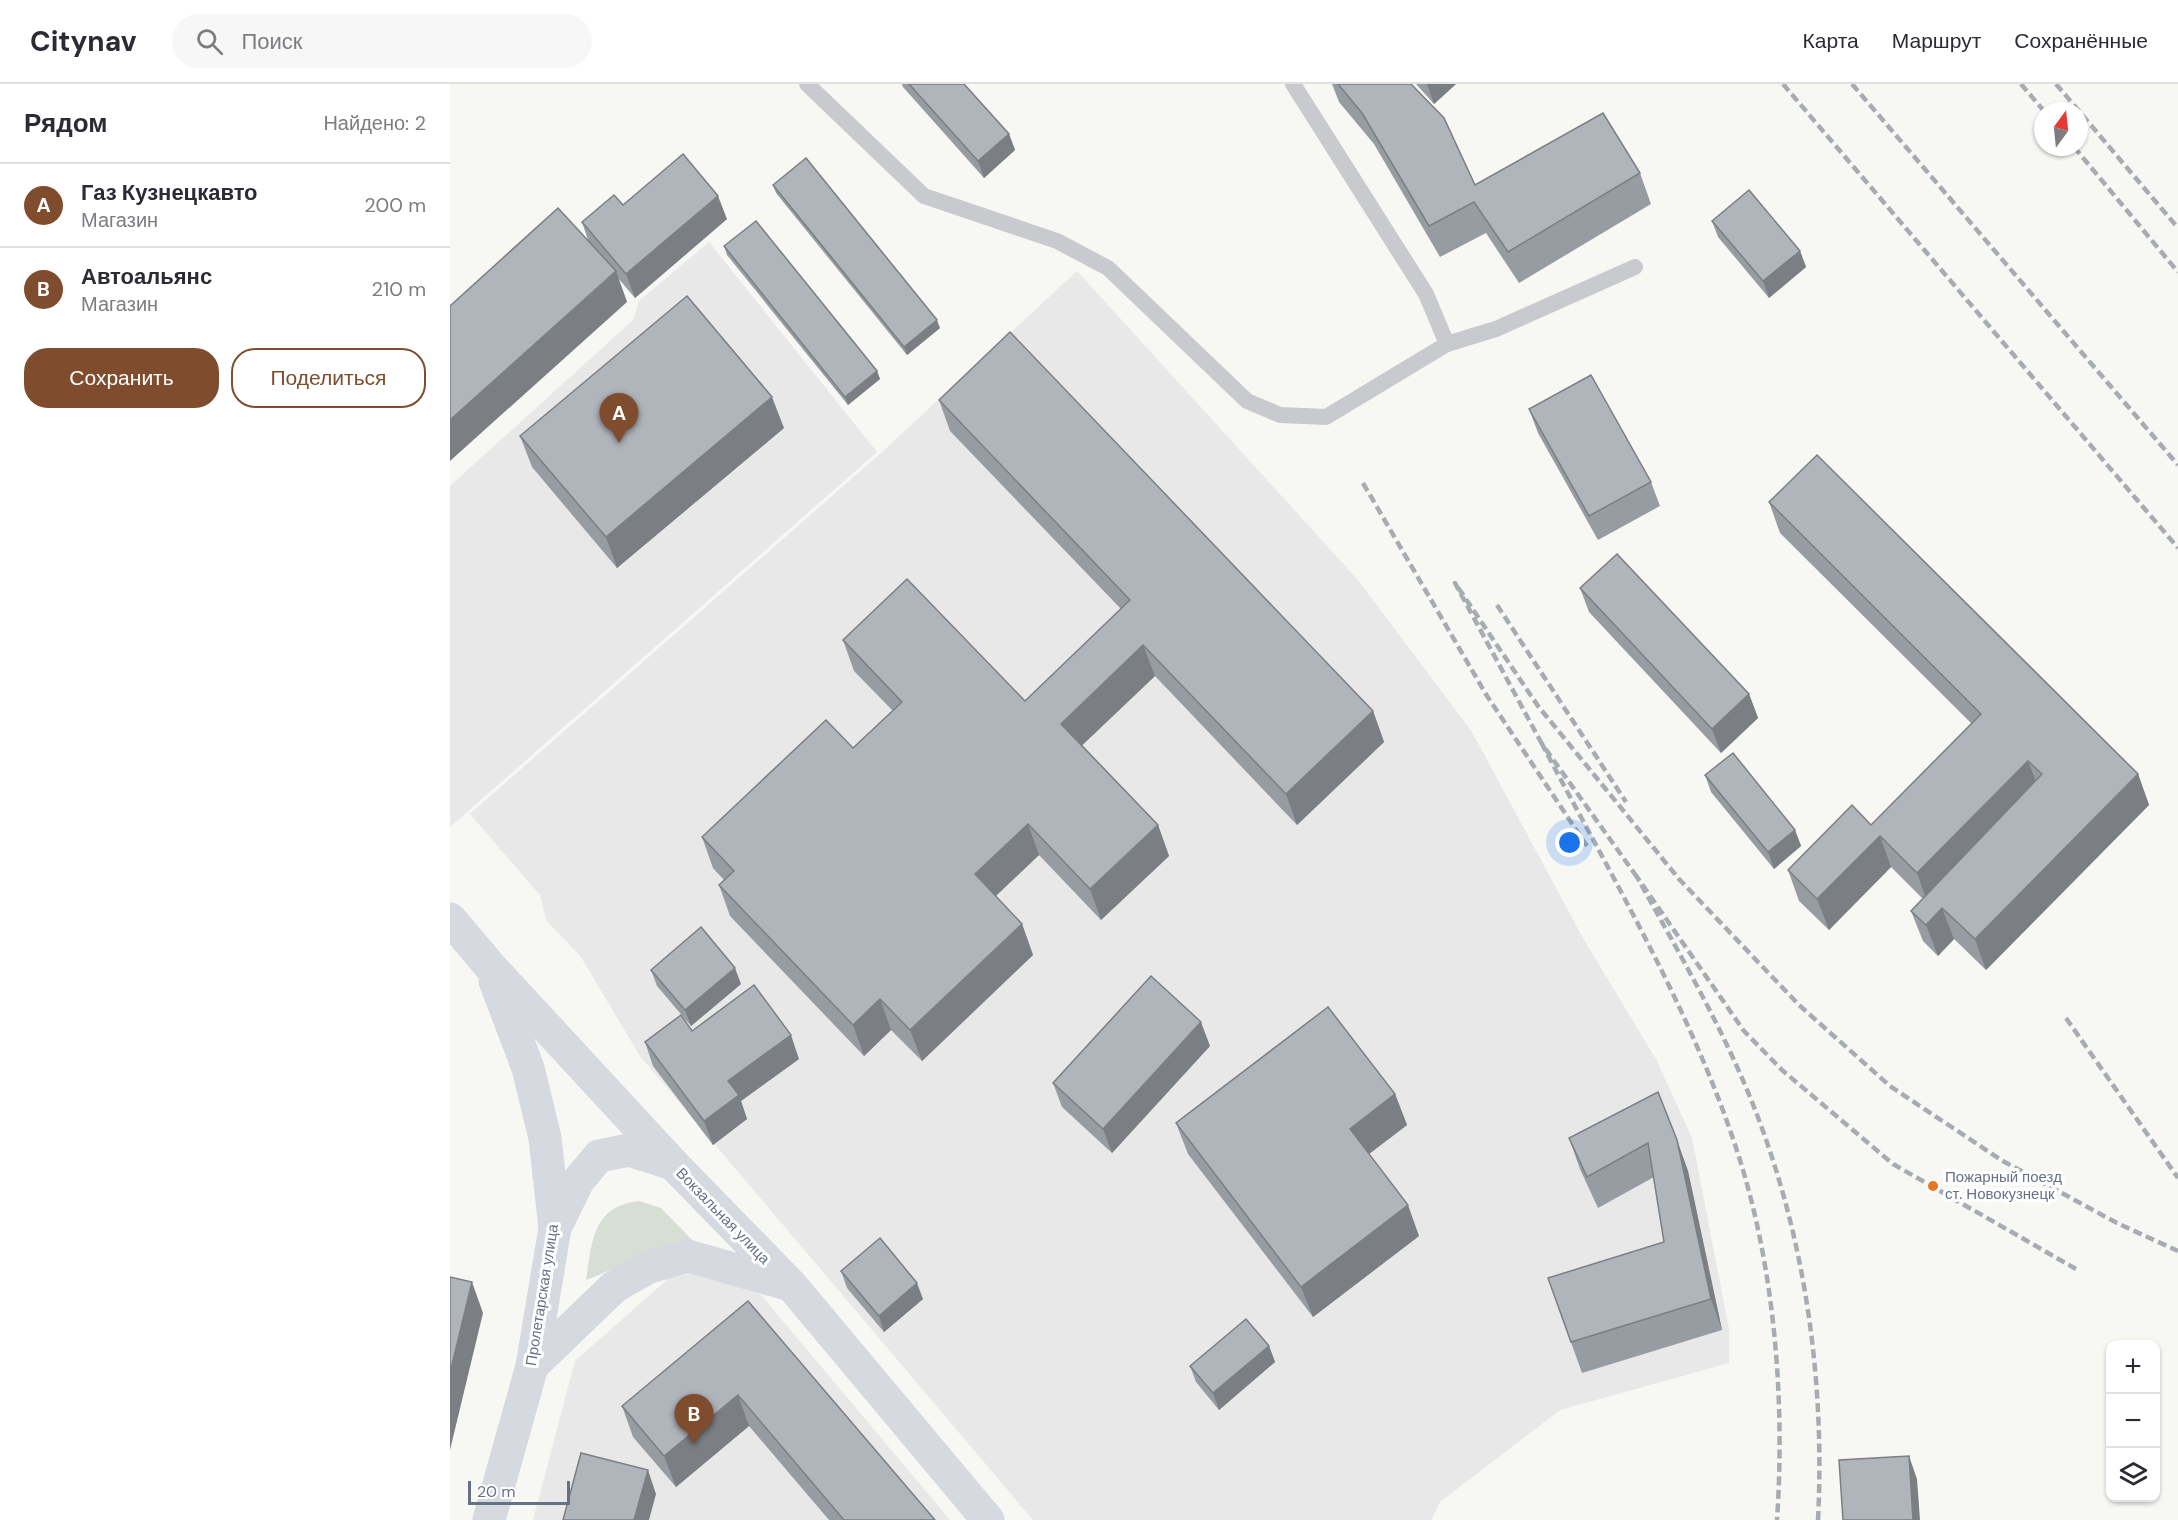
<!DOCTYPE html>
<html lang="ru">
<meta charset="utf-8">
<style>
:root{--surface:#fff;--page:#f7f7f7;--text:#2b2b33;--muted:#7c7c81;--line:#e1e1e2;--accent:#7f4d2d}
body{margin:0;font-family:"DM Sans",sans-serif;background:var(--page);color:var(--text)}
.controls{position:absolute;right:18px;bottom:18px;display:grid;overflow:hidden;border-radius:12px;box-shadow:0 2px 4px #0004}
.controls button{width:54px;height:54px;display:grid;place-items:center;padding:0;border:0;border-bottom:2px solid var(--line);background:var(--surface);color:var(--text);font:30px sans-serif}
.compass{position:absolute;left:1584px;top:18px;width:54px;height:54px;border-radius:50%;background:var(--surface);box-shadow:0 2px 4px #0004;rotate:15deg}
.scale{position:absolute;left:18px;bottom:15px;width:102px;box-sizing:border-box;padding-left:6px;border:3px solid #667186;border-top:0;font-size:16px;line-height:21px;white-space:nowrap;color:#667186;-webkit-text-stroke:4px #fff;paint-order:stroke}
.you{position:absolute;left:1120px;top:759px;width:21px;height:21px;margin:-15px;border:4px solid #fff;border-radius:50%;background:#1a73e8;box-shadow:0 0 0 9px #1a73e833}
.badge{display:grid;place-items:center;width:39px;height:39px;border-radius:50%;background:var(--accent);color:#fff;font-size:20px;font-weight:700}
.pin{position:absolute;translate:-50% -50px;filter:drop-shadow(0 2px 3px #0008)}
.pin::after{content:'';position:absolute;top:32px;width:21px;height:18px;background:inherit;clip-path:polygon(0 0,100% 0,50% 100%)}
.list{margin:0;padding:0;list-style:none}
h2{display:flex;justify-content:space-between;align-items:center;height:78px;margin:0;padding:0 24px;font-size:26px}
h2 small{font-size:20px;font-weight:400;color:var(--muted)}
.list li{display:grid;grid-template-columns:39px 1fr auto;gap:18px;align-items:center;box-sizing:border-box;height:84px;padding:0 24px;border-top:2px solid var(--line)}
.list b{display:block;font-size:22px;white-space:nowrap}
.list p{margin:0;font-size:20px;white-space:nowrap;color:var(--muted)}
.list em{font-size:20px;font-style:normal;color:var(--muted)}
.actions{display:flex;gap:12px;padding:18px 24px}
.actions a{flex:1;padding:14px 0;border:2px solid var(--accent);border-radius:24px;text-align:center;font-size:21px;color:var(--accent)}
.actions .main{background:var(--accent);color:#fff}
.icon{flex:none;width:33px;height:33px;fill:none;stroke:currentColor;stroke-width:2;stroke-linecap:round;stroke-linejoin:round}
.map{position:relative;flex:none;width:1728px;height:1436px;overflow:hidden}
header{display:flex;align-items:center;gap:36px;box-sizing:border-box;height:84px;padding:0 30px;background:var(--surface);border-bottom:2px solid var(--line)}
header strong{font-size:28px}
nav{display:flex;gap:33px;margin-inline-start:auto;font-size:21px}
.search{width:420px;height:54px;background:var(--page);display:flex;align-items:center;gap:15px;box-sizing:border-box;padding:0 21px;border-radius:33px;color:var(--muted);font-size:22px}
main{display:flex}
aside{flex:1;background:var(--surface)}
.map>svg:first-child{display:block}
.built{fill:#e7e8e7}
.green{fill:#d7dfd5}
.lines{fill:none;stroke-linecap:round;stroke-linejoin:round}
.service{stroke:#c8cace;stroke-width:16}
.secondary{stroke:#d6d9df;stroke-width:33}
.primary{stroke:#d6d9df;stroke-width:33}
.rail{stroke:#a7abb2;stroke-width:4.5;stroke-dasharray:9 4.5;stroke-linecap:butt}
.wall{fill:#979ca2}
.shaded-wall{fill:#7b7f84}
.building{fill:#b0b5bc;stroke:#7b7f84;stroke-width:1.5}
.poi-dot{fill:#e67725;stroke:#fff;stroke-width:2}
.labels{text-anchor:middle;stroke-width:6;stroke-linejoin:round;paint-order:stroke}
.poi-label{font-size:15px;fill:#667186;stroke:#fff;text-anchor:start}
.street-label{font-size:15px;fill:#667186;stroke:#fff}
</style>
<header>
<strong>Citynav</strong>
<div class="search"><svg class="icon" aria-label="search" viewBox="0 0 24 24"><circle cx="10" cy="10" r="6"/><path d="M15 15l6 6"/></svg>Поиск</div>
<nav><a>Карта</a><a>Маршрут</a><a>Сохранённые</a></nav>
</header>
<main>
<aside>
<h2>Рядом<small>Найдено: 2</small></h2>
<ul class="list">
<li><span class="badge">A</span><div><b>Газ Кузнецкавто</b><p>Магазин</p></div><em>200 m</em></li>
<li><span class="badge">B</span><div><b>Автоальянс</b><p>Магазин</p></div><em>210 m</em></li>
</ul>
<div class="actions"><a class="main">Сохранить</a><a>Поделиться</a></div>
</aside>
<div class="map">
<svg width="1728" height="1436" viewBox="0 0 1728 1436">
<rect width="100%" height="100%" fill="#f7f7f4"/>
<g class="built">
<path d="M259,158L427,368L0,743V402L183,236L189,217Z"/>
<path d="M627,187L907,495L1022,648L1134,856L1207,977L1242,1054L1279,1245V1279L1110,1326L990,1418L981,1436H583L190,972L131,873L96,836L90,811L20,730L431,369Z"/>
<path d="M245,1189L282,1196L312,1212L500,1436H83L125,1277L219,1194Z"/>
</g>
<path class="green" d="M189,1117L211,1124L246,1160L200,1170L136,1196C142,1157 143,1122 189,1117Z"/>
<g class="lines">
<g class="service">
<path d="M357,0L474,112L607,157L658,184L797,317L830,331L876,333L997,260L1046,245L1185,183"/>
<path d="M843,0L976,210L997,260"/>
</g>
<g class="secondary">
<path d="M0,835L39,881L223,1080"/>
<path d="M45,897L78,984L95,1054L105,1144"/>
</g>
<g class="primary">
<path d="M82,1282L164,1203L199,1183L238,1172L340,1201"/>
<path d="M39,1436L82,1282L105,1144L128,1097L149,1072L179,1066L223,1080L342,1202L538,1436"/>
</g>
<g class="rail">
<path d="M1333,0L1728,464"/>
<path d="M1402,0L1728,381"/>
<path d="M1571,0L1594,27"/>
<path d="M1606,0L1728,144"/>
<path d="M1624,63L1728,188"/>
<path d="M913,399L1037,612L1137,762"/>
<path d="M1047,521L1176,718"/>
<path d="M1092,660L1005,499L1088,622L1229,795L1349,921L1440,1002L1551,1076L1667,1139L1728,1167"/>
<path d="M1187,793L1092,660C1162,794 1243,928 1289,1073C1325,1187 1335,1317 1327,1436"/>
<path d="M1616,934L1728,1094"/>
<path d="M1368,1436C1376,1279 1350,1118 1283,974C1255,913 1220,853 1187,793L1294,947L1332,986L1443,1080L1626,1185"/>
</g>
</g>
<g class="wall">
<path d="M452,0H514L559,50L565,66L534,94L453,3Z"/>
<path d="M882,0H961L1025,101L1190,89L1201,120L1069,199L1036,149L990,173L924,60L889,18Z"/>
<path d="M966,0H1006L984,20Z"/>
<path d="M323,101L490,244L457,271L326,109Z"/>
<path d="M173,121L277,135L185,214L168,194L177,218L139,159L132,138Z"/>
<path d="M1262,137L1350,167L1356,183L1319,214L1268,153Z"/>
<path d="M274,162L427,287L430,295L398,321L277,171Z"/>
<path d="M489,316L923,627L934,658L847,741L705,592L632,661L708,741L719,772L651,836L589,771L546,812L572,840L583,871L472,977L441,946L414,972L280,832L269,801L274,796L263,784L252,753L403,664L443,627L404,587L393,556L575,617L671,525L500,347Z"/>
<path d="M1079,325L1201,398L1210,422L1148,456L1088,349Z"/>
<path d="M334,344L167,484L82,383L70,352Z"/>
<path d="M1319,418L1688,690L1699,721L1536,886L1504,855L1488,872L1473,857L1461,827L1473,815L1441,783L1379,846L1349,817L1338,786L1421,741L1522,640L1330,449Z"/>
<path d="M1130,504L1299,610L1308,634L1271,669L1139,528Z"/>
<path d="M1255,691L1345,746L1351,762L1324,785L1261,708Z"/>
<path d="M201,886L291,900L241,942L207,902Z"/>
<path d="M242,947L349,975L291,1017L297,1035L263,1061L203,982L195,958Z"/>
<path d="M760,962L662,1069L612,1023L603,999Z"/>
<path d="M1208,1008L1238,1087L1272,1246L1132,1289L1098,1194L1214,1158L1204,1093L1148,1124L1130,1085L1119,1054Z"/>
<path d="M945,1010L957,1041L919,1070L969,1152L863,1233L738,1070L726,1039Z"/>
<path d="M391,1187L473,1215L434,1248L397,1204Z"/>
<path d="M298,1217L485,1436H379L299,1342L226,1403L183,1353L172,1322Z"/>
<path d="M819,1262L825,1278L769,1326L746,1298L740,1282Z"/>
</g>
<g class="shaded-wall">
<path d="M977,0H1006L984,20Z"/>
<path d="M559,50L565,66L534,94L528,77Z"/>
<path d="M268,112L277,135L185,214L176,190Z"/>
<path d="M1350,167L1356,183L1319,214L1313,197Z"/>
<path d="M166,187L177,218L0,377V336Z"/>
<path d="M487,236L490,244L457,271L454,263Z"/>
<path d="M427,287L430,295L398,321L395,313Z"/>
<path d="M322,313L334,344L167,484L156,453Z"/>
<path d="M693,561L705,592L622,671L611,640Z"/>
<path d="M1299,610L1308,634L1271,669L1262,645Z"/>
<path d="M923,627L934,658L847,741L836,710Z"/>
<path d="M1578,677L1590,708L1478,820L1467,789Z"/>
<path d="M1688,690L1699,721L1536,886L1525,855Z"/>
<path d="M578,740L589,771L536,821L525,790Z"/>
<path d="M708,741L719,772L651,836L640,805Z"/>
<path d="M1345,746L1351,762L1324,785L1318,768Z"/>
<path d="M1430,752L1441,783L1379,846L1367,815Z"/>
<path d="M1492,824L1504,855L1488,872L1476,841Z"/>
<path d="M572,840L583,871L472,977L460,946Z"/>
<path d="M285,884L291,900L241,942L235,926Z"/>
<path d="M430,915L441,946L414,972L403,941Z"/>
<path d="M751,938L760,962L662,1069L653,1045Z"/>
<path d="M341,951L349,975L291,1017L297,1035L263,1061L254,1037L278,997Z"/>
<path d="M945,1010L957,1041L911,1076L900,1045Z"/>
<path d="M1227,1056L1238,1087L1272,1246L1261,1215Z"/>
<path d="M958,1121L969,1152L863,1233L851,1203Z"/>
<path d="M22,1198L33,1229L0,1366V1289Z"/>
<path d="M467,1199L473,1215L434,1248L429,1232Z"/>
<path d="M819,1262L825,1278L769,1326L763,1309Z"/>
<path d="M288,1311L299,1342L226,1403L214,1372Z"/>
<path d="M1459,1372L1467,1395L1470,1436H1463Z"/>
<path d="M198,1386L206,1410L199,1436H184Z"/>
</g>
<g class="building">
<path d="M459,0H514L559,50L528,77Z"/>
<path d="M888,0H961L994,34L1025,101L1153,29L1190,89L1058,168L1024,118L979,142L912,29Z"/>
<path d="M233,70L268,112L176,190L132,138L164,111L173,121Z"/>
<path d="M356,74L487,236L454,263L323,101Z"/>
<path d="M1299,106L1350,167L1313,197L1262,137Z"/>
<path d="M108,124L166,187L0,336V222Z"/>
<path d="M306,137L427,287L395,313L274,162Z"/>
<path d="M237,212L322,313L156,453L70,352Z"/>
<path d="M560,248L923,627L836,710L693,561L611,640L708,741L640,805L578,740L525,790L572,840L460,946L430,915L403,941L269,801L284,787L252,753L376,636L403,664L452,618L393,556L457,495L575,617L680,516L489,316Z"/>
<path d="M1141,291L1201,398L1139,432L1079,325Z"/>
<path d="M1367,371L1688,690L1525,855L1492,824L1476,841L1461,827L1592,690L1578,677L1467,789L1430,752L1367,815L1338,786L1402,721L1421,741L1531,630L1319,418Z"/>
<path d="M1167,470L1299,610L1262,645L1130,504Z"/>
<path d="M1283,669L1345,746L1318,768L1255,691Z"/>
<path d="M251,843L285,884L235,926L201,886Z"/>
<path d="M701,892L751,938L653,1045L603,999Z"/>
<path d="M304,901L341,951L278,997L289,1011L254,1037L195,958L231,931L242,947Z"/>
<path d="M878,923L945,1010L900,1045L958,1121L851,1203L726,1039Z"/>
<path d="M1208,1008L1227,1056L1261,1215L1121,1258L1098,1194L1214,1158L1198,1059L1137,1093L1119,1054Z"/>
<path d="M430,1154L467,1199L429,1232L391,1187Z"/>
<path d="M0,1193L22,1198L0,1289Z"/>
<path d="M298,1217L485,1436H394L288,1311L214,1372L172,1322Z"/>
<path d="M796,1235L819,1262L763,1309L740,1282Z"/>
<path d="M131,1369L198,1386L184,1436H113Z"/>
<path d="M1459,1372L1463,1436H1393L1389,1376Z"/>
</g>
<circle class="poi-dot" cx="1483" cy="1102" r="6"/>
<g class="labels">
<g class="poi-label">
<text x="1495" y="1098">Пожарный поезд<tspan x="1495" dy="17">ст. Новокузнецк</tspan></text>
</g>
<g class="street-label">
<text transform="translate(273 1132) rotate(46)" y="5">Вокзальная улица</text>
<text transform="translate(92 1211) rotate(-81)" y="5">Пролетарская улица</text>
</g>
</g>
</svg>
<div class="controls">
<button>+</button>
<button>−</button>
<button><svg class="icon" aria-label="layers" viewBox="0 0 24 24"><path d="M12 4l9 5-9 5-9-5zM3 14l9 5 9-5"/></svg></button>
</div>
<svg class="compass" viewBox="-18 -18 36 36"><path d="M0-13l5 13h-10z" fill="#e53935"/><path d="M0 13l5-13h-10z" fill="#7c7c81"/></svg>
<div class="scale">20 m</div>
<div class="you"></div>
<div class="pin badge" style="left:169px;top:359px">A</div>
<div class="pin badge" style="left:244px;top:1360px">B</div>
</div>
</main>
